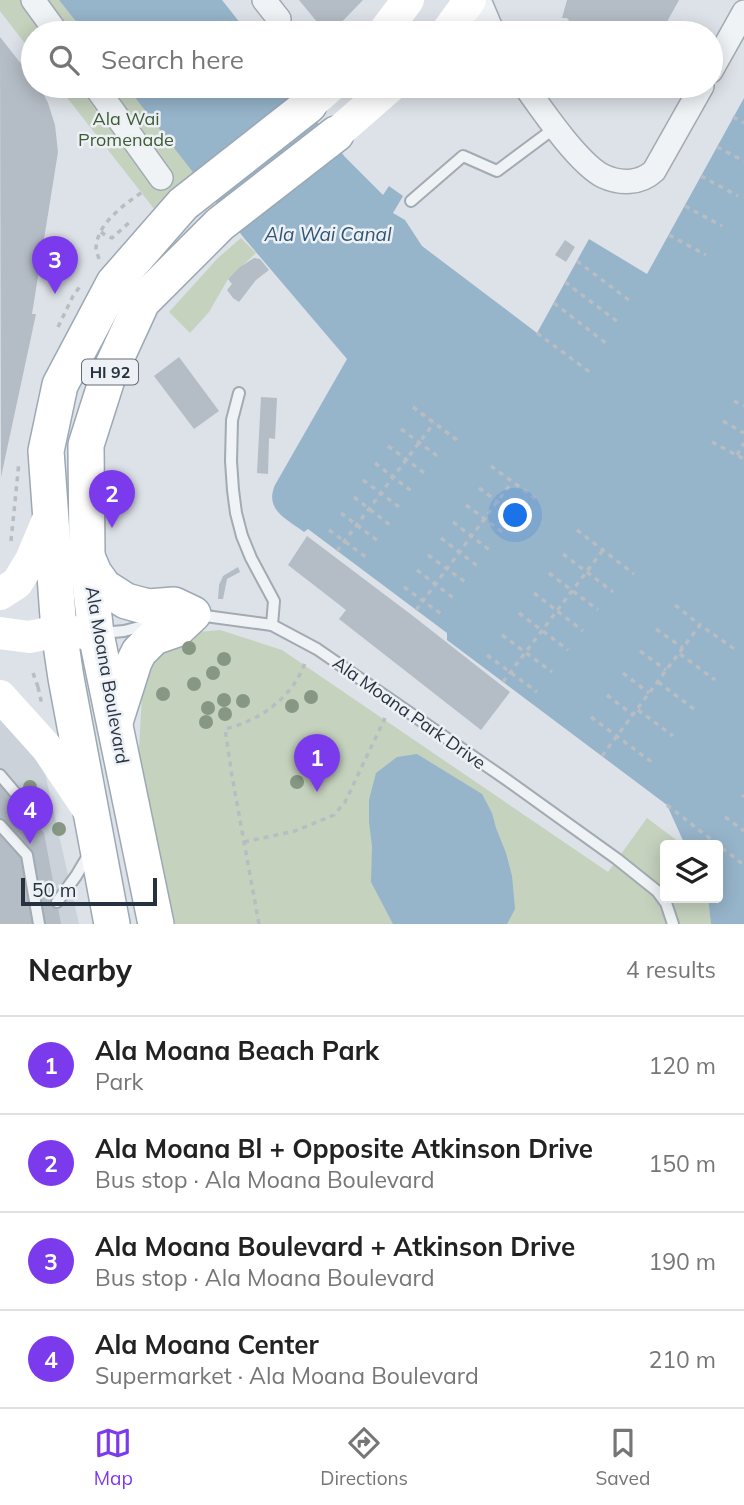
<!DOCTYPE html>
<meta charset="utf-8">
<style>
:root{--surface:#fff;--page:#f2f2f2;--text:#222;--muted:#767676;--line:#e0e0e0;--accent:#7c3aed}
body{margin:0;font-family:Mulish,sans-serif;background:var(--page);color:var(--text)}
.controls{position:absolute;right:21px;bottom:21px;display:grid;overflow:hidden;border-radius:7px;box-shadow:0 4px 18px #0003}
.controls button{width:63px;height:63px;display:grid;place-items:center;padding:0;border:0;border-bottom:2px solid var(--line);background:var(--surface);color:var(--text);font:35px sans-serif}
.scale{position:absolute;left:21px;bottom:18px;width:136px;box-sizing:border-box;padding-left:7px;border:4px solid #26323f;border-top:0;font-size:19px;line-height:24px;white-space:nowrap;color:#26323f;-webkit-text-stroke:5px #edf1f5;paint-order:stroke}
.you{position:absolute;left:516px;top:516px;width:24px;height:24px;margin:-18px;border:5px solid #fff;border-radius:50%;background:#1a73e8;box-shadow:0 0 0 10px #1a73e833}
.badge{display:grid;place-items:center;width:46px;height:46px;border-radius:50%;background:var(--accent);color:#fff;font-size:23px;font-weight:700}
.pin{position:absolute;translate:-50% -58px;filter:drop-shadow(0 2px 4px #0008)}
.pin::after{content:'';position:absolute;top:37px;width:24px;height:21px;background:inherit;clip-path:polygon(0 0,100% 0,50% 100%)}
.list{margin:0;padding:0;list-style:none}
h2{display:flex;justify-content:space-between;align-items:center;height:91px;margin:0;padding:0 28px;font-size:30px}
h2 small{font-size:23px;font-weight:400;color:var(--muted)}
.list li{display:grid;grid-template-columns:46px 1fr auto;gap:21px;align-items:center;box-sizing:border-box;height:98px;padding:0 28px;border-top:2px solid var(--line)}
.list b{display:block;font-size:26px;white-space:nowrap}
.list p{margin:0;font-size:23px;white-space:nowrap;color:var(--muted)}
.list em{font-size:23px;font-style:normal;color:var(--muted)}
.icon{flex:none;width:38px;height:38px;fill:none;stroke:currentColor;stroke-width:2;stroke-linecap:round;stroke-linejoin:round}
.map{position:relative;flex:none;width:744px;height:924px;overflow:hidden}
.search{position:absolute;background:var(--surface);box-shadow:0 4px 18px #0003;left:21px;right:21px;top:21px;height:77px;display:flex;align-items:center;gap:18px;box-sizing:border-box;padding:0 24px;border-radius:38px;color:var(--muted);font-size:26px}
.sheet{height:483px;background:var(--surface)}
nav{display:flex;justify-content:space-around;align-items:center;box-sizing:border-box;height:98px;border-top:2px solid var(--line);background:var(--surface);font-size:19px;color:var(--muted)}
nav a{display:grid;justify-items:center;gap:4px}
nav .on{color:var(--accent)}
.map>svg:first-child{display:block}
.built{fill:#cbd2da}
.green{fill:#c5d2be}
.water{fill:#96b4ca}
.building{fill:#b4bcc5}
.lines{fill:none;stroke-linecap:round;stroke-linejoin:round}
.lane-casing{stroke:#a2aab2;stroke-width:14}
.street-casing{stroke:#a2aab2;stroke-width:26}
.primary-casing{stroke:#9ca8b4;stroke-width:38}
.path{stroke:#b7bdc3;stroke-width:3.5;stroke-dasharray:5 5;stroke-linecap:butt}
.lane{stroke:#f0f3f6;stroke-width:10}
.street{stroke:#f0f3f6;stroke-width:23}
.secondary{stroke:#fff;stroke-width:32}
.primary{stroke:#fff;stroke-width:35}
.tree{fill:#869884}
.labels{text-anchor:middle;stroke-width:5;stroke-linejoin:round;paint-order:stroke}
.shield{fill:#edf1f5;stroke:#626b76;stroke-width:2}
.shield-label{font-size:16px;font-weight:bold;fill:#26323f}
.park-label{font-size:18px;fill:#3e5b33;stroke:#edf1f5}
.street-label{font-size:18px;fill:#26323f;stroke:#edf1f5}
.water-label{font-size:19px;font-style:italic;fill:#2f5474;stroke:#edf1f5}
</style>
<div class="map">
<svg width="744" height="924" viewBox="0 0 744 924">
<rect width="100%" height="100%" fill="#dde2e8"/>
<path class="built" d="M0,711L43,764L79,924H0Z"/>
<g class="green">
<path d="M0,0H59L85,33H33V54L0,11Z"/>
<path d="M58,86H126L194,173L155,210Z"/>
<path d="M241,238L256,253L228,279L209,312L190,333L169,312L218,258Z"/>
<path d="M220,630L282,650L608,872L647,818L683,845H665V898H708L711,924H170L138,767L142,695L152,661L185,633Z"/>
</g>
<g class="water">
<path d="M59,0H222L248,33H85Z"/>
<path d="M126,86H289L345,157L383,195L389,186L403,196L393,213L405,220L422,246L537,333L589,239L647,274L744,98V924H711L708,898H718V845H685L667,805L447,640V633L308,529L304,532C287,519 264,510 275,485L347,359L244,238Z"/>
<path d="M417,754L482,794L492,813L496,828L506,853L512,876L515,909L507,924H393L371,882L372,846L369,822V800L376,773L397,757Z"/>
</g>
<g class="building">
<path d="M299,0H363L331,33H326Z"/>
<path d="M567,0H679L663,29L649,23L639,33H578L567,18H562Z"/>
<path d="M0,37L33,79V86H38L40,87L48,103L55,125L58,152L32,314H36L1,477Z"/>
<path d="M565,240L575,247L566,262L555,255Z"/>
<path d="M254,258L260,259L269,270L256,280L239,302L233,298L227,290L232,284L228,279L240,267Z"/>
<path d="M179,357L219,411L194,429L154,376Z"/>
<path d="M261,397L277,398L275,439L269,438L268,474L257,473Z"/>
<path d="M307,536L413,616L510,692L481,730L339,619L346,610L288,565Z"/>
<path d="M238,567L240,572L227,579L223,599H218L219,585L223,576Z"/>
<path d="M0,784L44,833L61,924H0Z"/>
</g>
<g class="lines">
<g class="lane-casing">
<g id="lane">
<path d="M411,201L463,156L497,171L556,127"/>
<path d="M239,393L232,420L231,461L233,490L236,513L242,536L251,558L274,601L272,625"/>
<path d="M198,615L272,625L317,649L507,780L617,859L657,891L666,903L673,924"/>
<path d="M102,633L124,631L151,624"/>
<path d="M0,775L17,795"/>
<path d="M0,825L27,855L39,924"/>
<path d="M57,902L76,876L89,854"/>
</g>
</g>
<g class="street-casing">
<g id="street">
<path d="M33,0L57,33"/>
<path d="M264,0L279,19"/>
<path d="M479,0L493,33"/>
<path d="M711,71L744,12"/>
<path d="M95,86L161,178"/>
<path d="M525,86C542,110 578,163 603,176C620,184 640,184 654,171L702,86"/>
</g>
</g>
<g class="primary-casing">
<g id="primary">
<path d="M88,559L94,573L104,587L126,601L148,607L174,605L193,614L177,629L154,637L139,652L134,662L115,722"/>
<path d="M112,924L66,678L59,631L46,451L60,385L114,283L183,204L309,105"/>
<path d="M156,924L96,634L87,555L86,445L108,376L142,302L220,224L336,134"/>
</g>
</g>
<g class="path">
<path d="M733,117L744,123"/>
<path d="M717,147L744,161"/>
<path d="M701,176L738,196"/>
<path d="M685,206L722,226"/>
<path d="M101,232L105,235L112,238L132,220"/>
<path d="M669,235L706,255"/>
<path d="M99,259C98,255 96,252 96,248C97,222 127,203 145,190"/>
<path d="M577,261L630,301"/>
<path d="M565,282L618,322"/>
<path d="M554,303L607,344"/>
<path d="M58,327L73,296L81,285"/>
<path d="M537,333L591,373"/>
<path d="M734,401L744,406"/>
<path d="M413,407L457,440"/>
<path d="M723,421L744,433"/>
<path d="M401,429L440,458"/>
<path d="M712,442L744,459"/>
<path d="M388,446L427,475"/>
<path d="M737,455L744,443"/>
<path d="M375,463L414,493"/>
<path d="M491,466L536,499"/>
<path d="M363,480L402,509"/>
<path d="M479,488L518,517"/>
<path d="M354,497L390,525"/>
<path d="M466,505L505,534"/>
<path d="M341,513L378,541"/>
<path d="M453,522L492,552"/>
<path d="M329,530L366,557"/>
<path d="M577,530L634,574"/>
<path d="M441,538L480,568"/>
<path d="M11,541L19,462"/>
<path d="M337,551L434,423"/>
<path d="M563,554L613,592"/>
<path d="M428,555L468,584"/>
<path d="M417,570L456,600"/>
<path d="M549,573L598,610"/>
<path d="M404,587L444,616"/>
<path d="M534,593L583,631"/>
<path d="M675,605L700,625"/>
<path d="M416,610L512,482"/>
<path d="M519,613L568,650"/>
<path d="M656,629L683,648"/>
<path d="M502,635L552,672"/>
<path d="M640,651L666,670"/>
<path d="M680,654L715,680"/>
<path d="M487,655L537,692"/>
<path d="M33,673L38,687"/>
<path d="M623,673L649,693"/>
<path d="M503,682L603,550"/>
<path d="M658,682L694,709"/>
<path d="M38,687L42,705"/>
<path d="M607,695L633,715"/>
<path d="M638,710L673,736"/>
<path d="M591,717L653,763"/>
<path d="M602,756L700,625L736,650"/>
<path d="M742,795L744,797"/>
<path d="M667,805L744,865"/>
<path d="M725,817L744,831"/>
<path d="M244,842L295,831L334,815L345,802L385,718"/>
<path d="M259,924L232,776L225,729C262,720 294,696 306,660"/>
</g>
<use href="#lane" class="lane"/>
<use href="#street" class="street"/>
<g class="secondary">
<path d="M383,33L408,0"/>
<path d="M446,33L470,0"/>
<path d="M309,105L331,86"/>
<path d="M336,134L391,86"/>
<path d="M0,594L17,583L31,560L50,515"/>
<path d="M0,633L29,637L59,631L85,633"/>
<path d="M0,696L47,748L90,812"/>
</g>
<use href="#primary" class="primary"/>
</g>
<g class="tree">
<circle cx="189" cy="648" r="7"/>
<circle cx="224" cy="659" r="7"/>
<circle cx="213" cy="673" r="7"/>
<circle cx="194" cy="684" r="7"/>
<circle cx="163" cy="694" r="7"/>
<circle cx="311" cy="697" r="7"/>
<circle cx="224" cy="700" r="7"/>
<circle cx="243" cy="701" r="7"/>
<circle cx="292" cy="706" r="7"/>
<circle cx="208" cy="708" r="7"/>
<circle cx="225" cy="714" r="7"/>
<circle cx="206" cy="722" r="7"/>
<circle cx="297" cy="782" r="7"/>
<circle cx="30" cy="787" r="7"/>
<circle cx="59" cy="829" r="7"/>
</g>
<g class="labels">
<rect class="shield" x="82" y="359.5" width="56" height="25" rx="5"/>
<g class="shield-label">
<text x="110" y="378">HI 92</text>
</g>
<g class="park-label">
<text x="126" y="125">Ala Wai<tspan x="126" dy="21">Promenade</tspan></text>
</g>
<g class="street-label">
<text transform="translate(107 675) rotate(80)" y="6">Ala Moana Boulevard</text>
<text transform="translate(409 713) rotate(35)" y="6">Ala Moana Park Drive</text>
</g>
<g class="water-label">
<text x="328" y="241">Ala Wai Canal</text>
</g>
</g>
</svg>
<div class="controls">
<button><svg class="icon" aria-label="layers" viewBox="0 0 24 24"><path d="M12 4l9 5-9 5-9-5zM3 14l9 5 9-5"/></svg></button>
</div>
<div class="scale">50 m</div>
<div class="you"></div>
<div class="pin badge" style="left:317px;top:792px">1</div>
<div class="pin badge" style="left:112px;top:528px">2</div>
<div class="pin badge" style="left:55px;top:294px">3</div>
<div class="pin badge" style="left:30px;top:844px">4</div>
<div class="search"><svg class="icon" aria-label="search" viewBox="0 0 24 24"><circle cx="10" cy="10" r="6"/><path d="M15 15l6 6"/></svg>Search here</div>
</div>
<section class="sheet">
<h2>Nearby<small>4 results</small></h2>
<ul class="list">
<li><span class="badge">1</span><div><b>Ala Moana Beach Park</b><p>Park</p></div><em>120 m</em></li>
<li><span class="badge">2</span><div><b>Ala Moana Bl + Opposite Atkinson Drive</b><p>Bus stop · Ala Moana Boulevard</p></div><em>150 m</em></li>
<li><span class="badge">3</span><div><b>Ala Moana Boulevard + Atkinson Drive</b><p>Bus stop · Ala Moana Boulevard</p></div><em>190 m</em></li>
<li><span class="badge">4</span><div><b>Ala Moana Center</b><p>Supermarket · Ala Moana Boulevard</p></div><em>210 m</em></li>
</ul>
</section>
<nav>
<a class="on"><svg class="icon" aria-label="map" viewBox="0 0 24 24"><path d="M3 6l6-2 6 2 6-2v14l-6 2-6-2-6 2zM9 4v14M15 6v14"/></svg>Map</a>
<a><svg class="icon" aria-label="directions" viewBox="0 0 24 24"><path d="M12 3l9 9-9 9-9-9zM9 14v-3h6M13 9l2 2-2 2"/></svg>Directions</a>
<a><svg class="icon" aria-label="saved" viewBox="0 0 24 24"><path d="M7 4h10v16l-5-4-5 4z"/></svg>Saved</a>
</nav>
